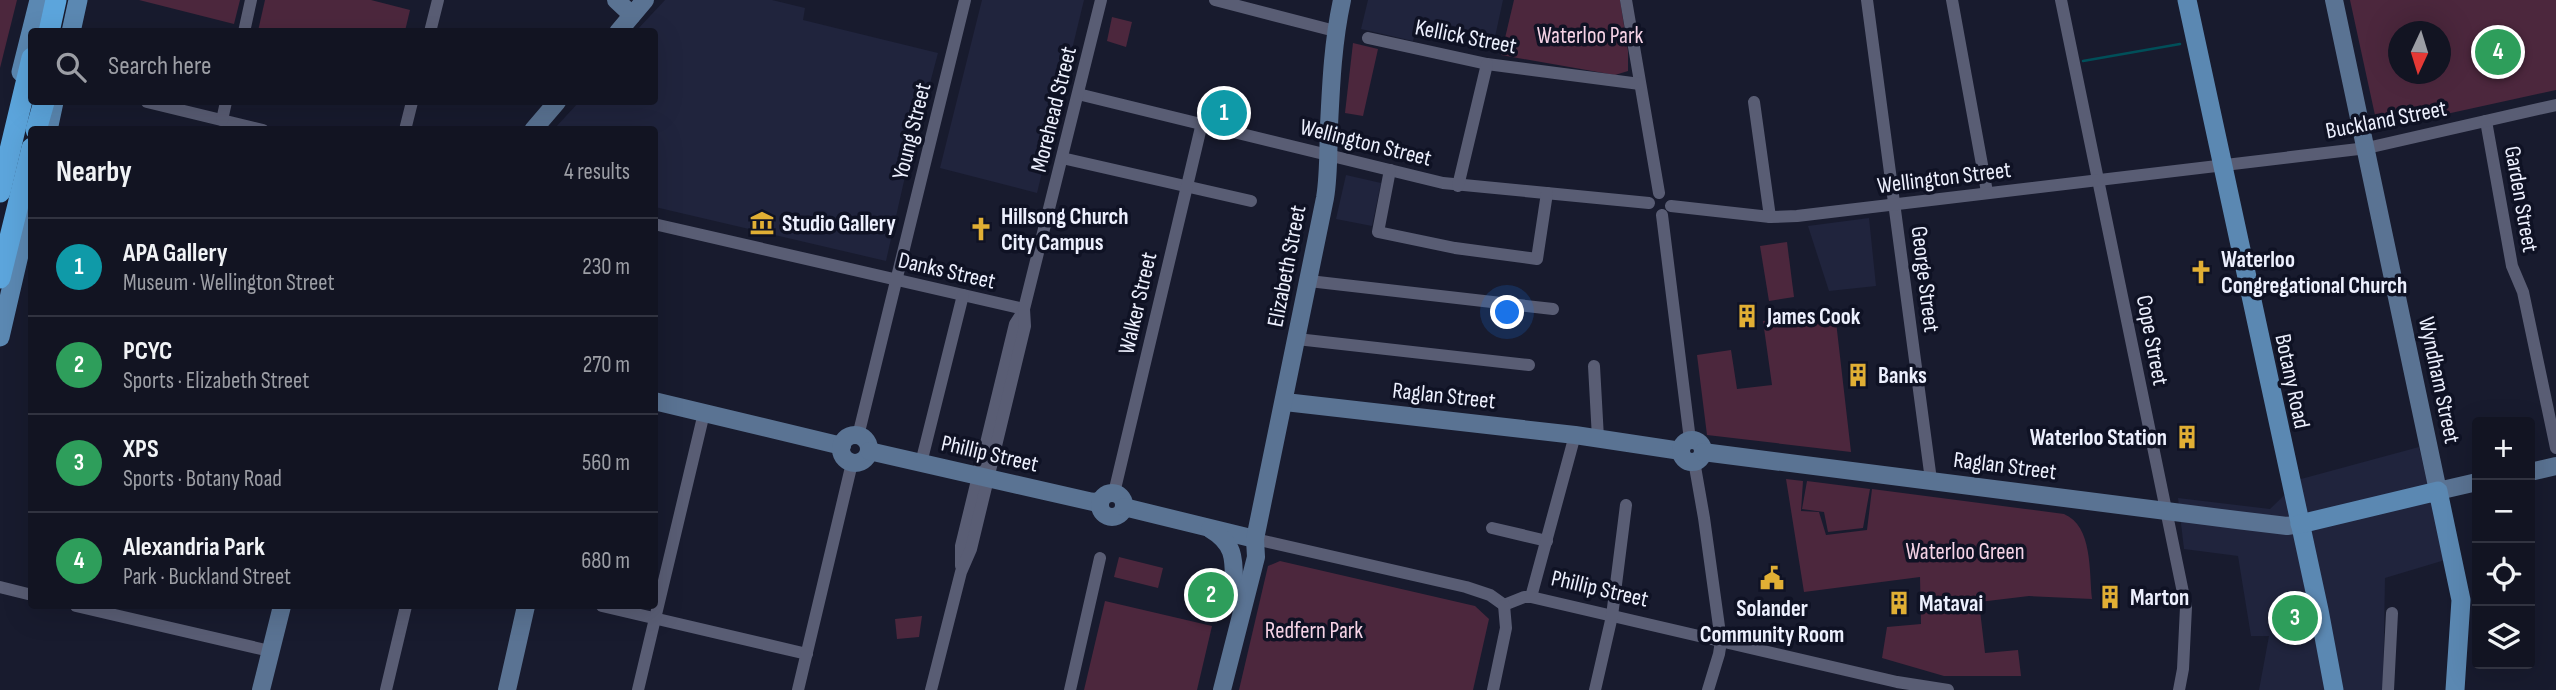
<!DOCTYPE html>
<meta charset="utf-8">
<style>
:root{--surface:#121422;--page:#1b1d2a;--text:#f1f3f6;--muted:#9c9ea5;--line:#313340;--accent:#0b8043}
body{margin:0;font-family:"Sofia Sans Condensed",sans-serif;background:var(--page);color:var(--text)}
.controls{position:absolute;right:21px;bottom:21px;display:grid;overflow:hidden;border-radius:7px;box-shadow:0 7px 28px #0002}
.controls button{width:63px;height:63px;display:grid;place-items:center;padding:0;border:0;border-bottom:2px solid var(--line);background:var(--surface);color:var(--text);font:35px sans-serif}
.compass{position:absolute;left:2388px;top:21px;width:63px;height:63px;border-radius:50%;background:var(--surface);box-shadow:0 7px 28px #0002;rotate:184deg}
.you{position:absolute;left:1508px;top:313px;width:24px;height:24px;margin:-18px;border:5px solid #fff;border-radius:50%;background:#1a73e8;box-shadow:0 0 0 10px #1a73e833}
.badge{display:grid;place-items:center;width:46px;height:46px;border-radius:50%;background:var(--accent);color:#fff;font-size:23px;font-weight:700}
.pin{position:absolute;translate:-50% -50%;border:4px solid #fff;box-shadow:0 2px 7px #0006}
.list{margin:0;padding:0;list-style:none}
h2{display:flex;justify-content:space-between;align-items:center;height:91px;margin:0;padding:0 28px;font-size:30px}
h2 small{font-size:23px;font-weight:400;color:var(--muted)}
.list li{display:grid;grid-template-columns:46px 1fr auto;gap:21px;align-items:center;box-sizing:border-box;height:98px;padding:0 28px;border-top:2px solid var(--line)}
.list b{display:block;font-size:26px;white-space:nowrap}
.list p{margin:0;font-size:23px;white-space:nowrap;color:var(--muted)}
.list em{font-size:23px;font-style:normal;color:var(--muted)}
.icon{flex:none;width:38px;height:38px;fill:none;stroke:currentColor;stroke-width:2;stroke-linecap:round;stroke-linejoin:round}
.map{position:relative;flex:none;width:2556px;height:690px;overflow:hidden}
.search{position:absolute;background:var(--surface);box-shadow:0 7px 28px #0002;left:28px;top:28px;width:630px;height:77px;display:flex;align-items:center;gap:18px;box-sizing:border-box;padding:0 24px;border-radius:7px;color:var(--muted);font-size:26px}
.panel{position:absolute;background:var(--surface);box-shadow:0 7px 28px #0002;left:28px;top:126px;width:630px;height:483px;border-radius:7px}
.map>svg:first-child{display:block}
.built{fill:#20243d}
.green{fill:#4c273d;fill-rule:evenodd}
.lines{fill:none;stroke-linecap:round;stroke-linejoin:round}
.stream{stroke:#004f59;stroke-width:2.5}
.street{stroke:#595d74;stroke-width:12}
.secondary{stroke:#5a7393;stroke-width:18}
.primary{stroke:#5b88b2;stroke-width:19}
.highway{stroke:#5ca5dc;stroke-width:21}
.labels{text-anchor:middle;stroke-width:7;stroke-linejoin:round;paint-order:stroke}
.park-label{font-size:23px;fill:#f6d3e6;stroke:#0f1224}
.street-label{font-size:23px;fill:#edf0fe;stroke:#0f1224}
.poi-label{font-size:23px;font-weight:bold;fill:#edf0fe;stroke:#0f1224;text-anchor:start}
</style>
<div class="map">
<svg width="2556" height="690" viewBox="0 0 2556 690">
<rect width="100%" height="100%" fill="#181b2e"/>
<g class="built">
<path d="M665,0H772L805,8L803,20L938,53L904,181L886,261L655,207L654,130L554,129L579,102H654V32L636,31Z"/>
<path d="M982,0H1084L1037,193L940,168Z"/>
<path d="M1368,0H1503L1495,37L1419,17L1413,41L1361,29Z"/>
<path d="M1346,175L1381,183L1372,226L1336,219Z"/>
<path d="M1869,218L1876,286L1829,291L1808,226Z"/>
<path d="M2419,447L2445,560L2385,578L2383,690H2259L2269,636H2251L2238,556L2184,549L2178,498L2270,509L2301,479Z"/>
</g>
<g class="green">
<path d="M0,0H17L0,68Z"/>
<path d="M139,0H240L234,24Z"/>
<path d="M265,0H371L410,10L405,31H258Z"/>
<path d="M1514,0H1620L1628,51V71L1615,75L1501,55Z"/>
<path d="M2350,0H2556V90L2378,129ZM2398,32H2440V74H2398Z"/>
<path d="M1112,17L1132,22L1126,47L1107,41Z"/>
<path d="M1353,43L1378,49L1363,116L1345,113Z"/>
<path d="M1787,242L1794,297L1769,301L1760,246Z"/>
<path d="M1835,313L1851,452L1707,435L1697,355L1731,350L1737,389L1772,385L1763,321Z"/>
<path d="M1786,479L1803,481L1801,511L1819,512L1826,535L1867,530L1872,489L2064,514C2093,526 2089,572 2092,599L2029,596L1979,602L1985,653L2018,650L2021,676H1944L1882,658L1887,627L1921,624L1920,577L1804,592Z"/>
<path d="M1807,481L1870,489L1863,528L1828,532L1824,512L1802,509Z"/>
<path d="M1119,557L1163,568L1158,588L1114,577Z"/>
<path d="M1280,561L1475,606L1489,619L1473,690H1239L1268,566Z"/>
<path d="M1105,601L1212,626L1197,690H1084Z"/>
<path d="M922,616L919,637L897,639L895,619Z"/>
</g>
<g class="lines">
<path class="stream" d="M2083,61L2180,44"/>
<g class="street">
<path d="M1215,0L1335,31"/>
<path d="M1626,0L1659,193"/>
<path d="M1867,0L1931,480"/>
<path d="M1952,0L1987,192"/>
<path d="M2061,0L2186,607L2183,669L2179,690"/>
<path d="M244,32L251,0"/>
<path d="M430,32L438,0"/>
<path d="M1368,38L1487,64L1640,84"/>
<path d="M1078,94L1443,183L1649,203"/>
<path d="M147,102L263,130"/>
<path d="M1754,102L1770,217"/>
<path d="M222,120L226,102"/>
<path d="M2486,121L2512,266L2523,292L2556,448"/>
<path d="M405,130L412,102"/>
<path d="M1062,158L1251,201"/>
<path d="M1390,170L1378,232L1455,248L1537,259L1547,193"/>
<path d="M1458,186L1487,64"/>
<path d="M1671,206L1770,217L1797,216L2367,148L2556,105"/>
<path d="M1662,215L1690,440"/>
<path d="M654,224L1024,309"/>
<path d="M1309,281L1553,309"/>
<path d="M1297,339L1529,365"/>
<path d="M1594,366L1598,438"/>
<path d="M858,436L965,0"/>
<path d="M1694,461L1704,518L1721,641L1719,654L1708,690"/>
<path d="M921,463L963,295"/>
<path d="M1114,493L1202,123"/>
<path d="M1492,528L1547,541"/>
<path d="M1255,539L1466,587L1490,595L1504,605"/>
<path d="M961,566V546L1015,324L1024,310"/>
<path d="M0,587L32,595"/>
<path d="M1531,597L1575,435"/>
<path d="M1504,605L1524,597H1531L1897,682L1948,690"/>
<path d="M76,606L270,651"/>
<path d="M602,606L807,654"/>
<path d="M386,690L406,606"/>
<path d="M638,690L704,413"/>
<path d="M798,690L852,463"/>
<path d="M931,690L961,572L971,549L1025,326L1024,309L1101,0"/>
<path d="M1070,690L1100,558"/>
<path d="M1493,690L1506,628L1504,605"/>
<path d="M1595,690L1612,616L1626,505"/>
<path d="M2388,690L2392,613"/>
</g>
<g class="secondary">
<path d="M616,0L632,15"/>
<path d="M2334,0L2438,491L2477,482"/>
<path d="M618,32L645,0"/>
<path d="M533,130L557,102"/>
<path d="M654,401L842,446"/>
<path d="M1285,402L1575,435L1681,451"/>
<circle cx="855" cy="449" r="14"/>
<circle cx="1692" cy="451" r="11"/>
<path d="M869,451L1093,502L1100,501"/>
<path d="M1703,452L2237,520L2287,526L2300,524"/>
<path d="M2530,472L2556,466"/>
<circle cx="1112" cy="505" r="12"/>
<path d="M1124,507L1255,539"/>
<path d="M1210,529C1239,546 1233,565 1234,594"/>
<path d="M261,690L282,606"/>
<path d="M507,690L526,606"/>
<path d="M1222,690L1256,557L1255,539L1325,198C1329,174 1328,151 1329,126C1331,84 1333,41 1342,0"/>
</g>
<g class="primary">
<path d="M2187,0L2319,610L2334,690"/>
<path d="M71,32L78,0"/>
<path d="M21,72L39,0"/>
<path d="M48,130L54,102"/>
<path d="M0,337L32,199"/>
<path d="M2300,524L2438,491L2461,600L2455,690"/>
</g>
<g class="highway">
<path d="M49,32L56,0"/>
<path d="M36,130L44,102"/>
<path d="M0,192L32,58"/>
<path d="M0,278L32,148"/>
</g>
</g>
<defs>
<g id="museum-bare" transform="scale(1.89)"><path d="M0-6L6-3V-2H-6V-3ZM-5-1h2V3h-2ZM-1-1h2V3h-2ZM3-1h2V3H3ZM-6 4H6V6H-6Z" fill="#e1af34" stroke="#0f1224" stroke-width="2.5" paint-order="stroke"/></g>
<g id="church-bare" transform="scale(1.89)"><path d="M-1.2-6h2.4v3.5h3.3v2.4h-3.3V6h-2.4V-.1h-3.3v-2.4h3.3Z" fill="#e1af34" stroke="#0f1224" stroke-width="2.5" paint-order="stroke"/></g>
<g id="building-bare" transform="scale(1.89)"><path d="M-4-6H4V6H1V3H-1V6H-4ZM-2.5-4.3h1.7v1.8h-1.7ZM.8-4.3h1.7v1.8H.8ZM-2.5-1h1.7V.8h-1.7ZM.8-1h1.7V.8H.8Z" fill="#e1af34" stroke="#0f1224" stroke-width="2.5" paint-order="stroke"/></g>
<g id="civic-bare" transform="scale(1.89)"><path d="M-.6-6.5H3V-4.5H.6V-3L4-1V1h2V6H-6V1h2V-1L-.6-3ZM-1.2 2.5V6h2.4V2.5Z" fill="#e1af34" stroke="#0f1224" stroke-width="2.5" paint-order="stroke"/></g>
</defs>
<g fill-rule="evenodd">
<use href="#museum-bare" x="762" y="223"/>
<use href="#church-bare" x="981" y="229"/>
<use href="#church-bare" x="2201" y="272"/>
<use href="#building-bare" x="1747" y="316"/>
<use href="#building-bare" x="1858" y="375"/>
<use href="#building-bare" x="2187" y="437"/>
<use href="#civic-bare" x="1772" y="578"/>
<use href="#building-bare" x="2110" y="597"/>
<use href="#building-bare" x="1899" y="603"/>
</g>
<g class="labels">
<g class="park-label">
<text x="1590" y="43">Waterloo Park</text>
<text x="1965" y="559">Waterloo Green</text>
<text x="1314" y="638">Redfern Park</text>
</g>
<g class="street-label">
<text transform="translate(1466 36) rotate(11)" y="8">Kellick Street</text>
<text transform="translate(1053 109) rotate(-76)" y="8">Morehead Street</text>
<text transform="translate(2386 119) rotate(-11)" y="8">Buckland Street</text>
<text transform="translate(911 131) rotate(-76)" y="8">Young Street</text>
<text transform="translate(1366 142) rotate(14)" y="8">Wellington Street</text>
<text transform="translate(1944 177) rotate(-7)" y="8">Wellington Street</text>
<text transform="translate(2522 199) rotate(80)" y="8">Garden Street</text>
<text transform="translate(1286 266) rotate(-79)" y="8">Elizabeth Street</text>
<text transform="translate(947 270) rotate(13)" y="8">Danks Street</text>
<text transform="translate(1926 279) rotate(83)" y="8">George Street</text>
<text transform="translate(1137 303) rotate(-77)" y="8">Walker Street</text>
<text transform="translate(2153 340) rotate(79)" y="8">Cope Street</text>
<text transform="translate(2440 380) rotate(78)" y="8">Wyndham Street</text>
<text transform="translate(2293 381) rotate(78)" y="8">Botany Road</text>
<text transform="translate(1444 395) rotate(6)" y="8">Raglan Street</text>
<text transform="translate(990 453) rotate(13)" y="8">Phillip Street</text>
<text transform="translate(2005 465) rotate(7)" y="8">Raglan Street</text>
<text transform="translate(1600 588) rotate(13)" y="8">Phillip Street</text>
</g>
<g class="poi-label">
<text x="1001" y="224">Hillsong Church<tspan x="1001" dy="26">City Campus</tspan></text>
<text x="782" y="231">Studio Gallery</text>
<text x="2221" y="267">Waterloo<tspan x="2221" dy="26">Congregational Church</tspan></text>
<text x="1767" y="324">James Cook</text>
<text x="1878" y="383">Banks</text>
<text x="2167" y="445" text-anchor="end">Waterloo Station</text>
<text x="2130" y="605">Marton</text>
<text x="1919" y="611">Matavai</text>
<text x="1772" y="616" text-anchor="middle">Solander<tspan x="1772" dy="26">Community Room</tspan></text>
</g>
</g>
</svg>
<div class="controls">
<button>+</button>
<button>−</button>
<button><svg class="icon" aria-label="locate" viewBox="0 0 24 24"><circle cx="12" cy="12" r="6"/><path d="M12 2v4M12 18v4M2 12h4M18 12h4"/></svg></button>
<button><svg class="icon" aria-label="layers" viewBox="0 0 24 24"><path d="M12 4l9 5-9 5-9-5zM3 14l9 5 9-5"/></svg></button>
</div>
<svg class="compass" viewBox="-18 -18 36 36"><path d="M0-13l5 13h-10z" fill="#e53935"/><path d="M0 13l5-13h-10z" fill="#9c9ea5"/></svg>
<div class="you"></div>
<div class="pin badge" style="left:1224px;top:113px;background:#0f9aa8">1</div>
<div class="pin badge" style="left:1211px;top:595px;background:#2e9e5b">2</div>
<div class="pin badge" style="left:2295px;top:618px;background:#2e9e5b">3</div>
<div class="pin badge" style="left:2498px;top:52px;background:#2e9e5b">4</div>
<div class="search"><svg class="icon" aria-label="search" viewBox="0 0 24 24"><circle cx="10" cy="10" r="6"/><path d="M15 15l6 6"/></svg>Search here</div>
<section class="panel">
<h2>Nearby<small>4 results</small></h2>
<ul class="list">
<li><span class="badge" style="background:#0f9aa8">1</span><div><b>APA Gallery</b><p>Museum · Wellington Street</p></div><em>230 m</em></li>
<li><span class="badge" style="background:#2e9e5b">2</span><div><b>PCYC</b><p>Sports · Elizabeth Street</p></div><em>270 m</em></li>
<li><span class="badge" style="background:#2e9e5b">3</span><div><b>XPS</b><p>Sports · Botany Road</p></div><em>560 m</em></li>
<li><span class="badge" style="background:#2e9e5b">4</span><div><b>Alexandria Park</b><p>Park · Buckland Street</p></div><em>680 m</em></li>
</ul>
</section>
</div>
